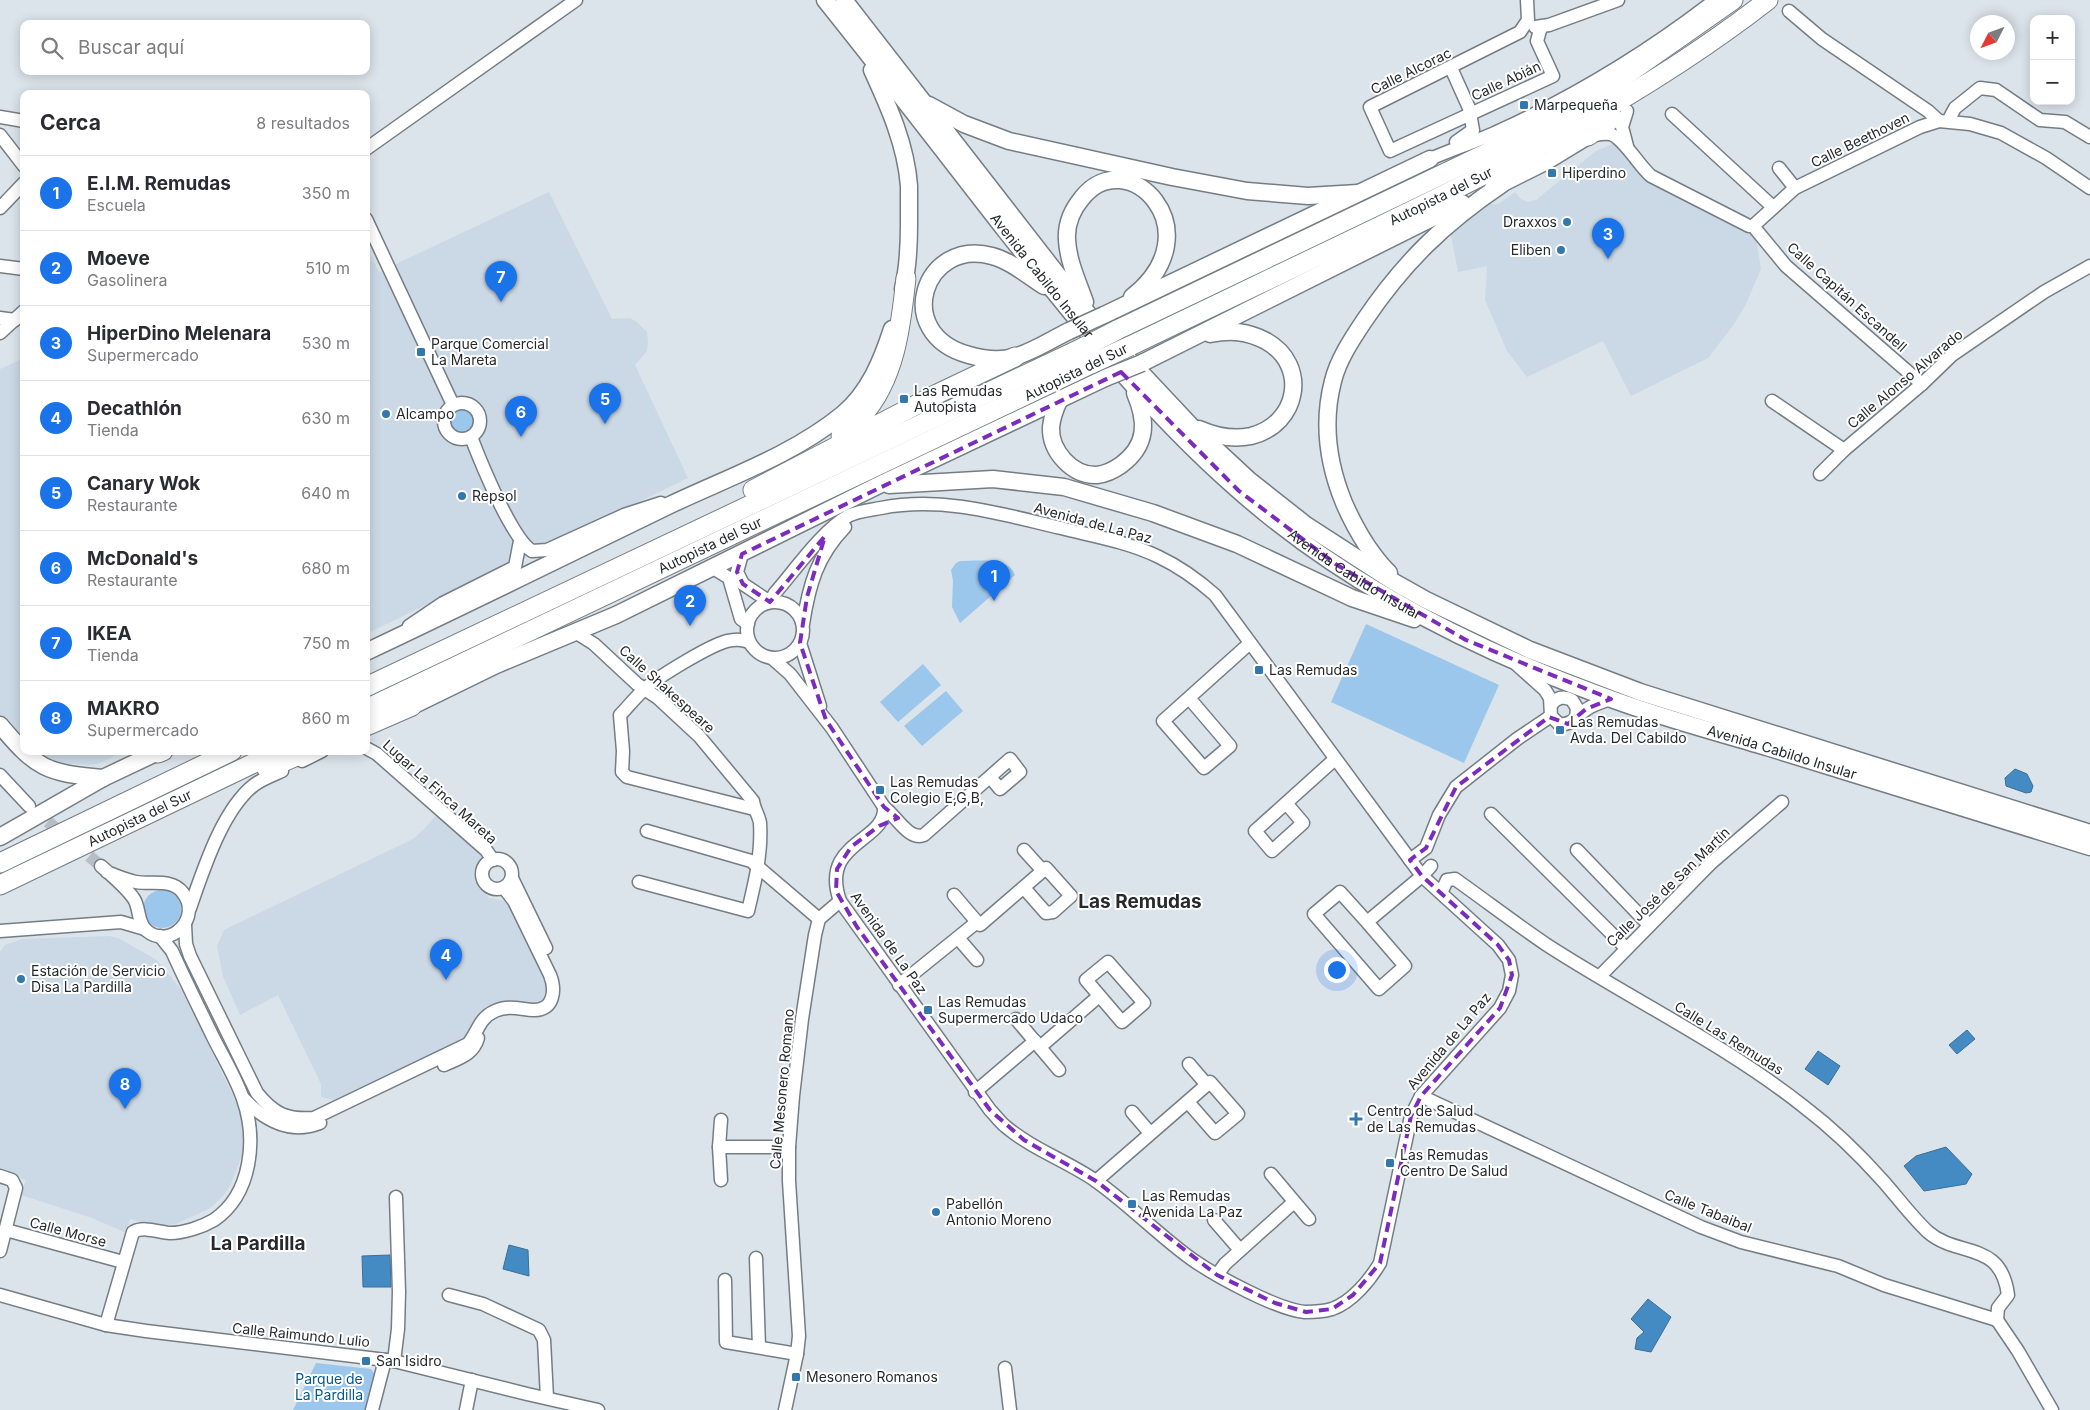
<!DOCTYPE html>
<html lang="es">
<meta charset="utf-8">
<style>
:root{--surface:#fff;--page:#f7f7f7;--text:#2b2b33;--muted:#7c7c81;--line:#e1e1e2;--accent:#1a73e8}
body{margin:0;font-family:Inter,sans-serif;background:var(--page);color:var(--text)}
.controls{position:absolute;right:15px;top:15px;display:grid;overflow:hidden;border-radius:10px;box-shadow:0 2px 12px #0003}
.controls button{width:45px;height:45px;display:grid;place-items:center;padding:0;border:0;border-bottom:1px solid var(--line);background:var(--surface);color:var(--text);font:25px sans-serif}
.compass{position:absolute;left:1970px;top:15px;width:45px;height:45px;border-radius:50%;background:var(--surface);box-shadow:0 2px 12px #0003;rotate:228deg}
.you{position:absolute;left:1336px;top:969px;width:18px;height:18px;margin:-12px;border:4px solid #fff;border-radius:50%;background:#1a73e8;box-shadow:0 0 0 8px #1a73e833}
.badge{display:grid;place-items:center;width:32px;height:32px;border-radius:50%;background:var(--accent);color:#fff;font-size:16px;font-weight:700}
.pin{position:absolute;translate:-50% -41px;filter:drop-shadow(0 1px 2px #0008)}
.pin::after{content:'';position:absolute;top:26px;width:18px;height:15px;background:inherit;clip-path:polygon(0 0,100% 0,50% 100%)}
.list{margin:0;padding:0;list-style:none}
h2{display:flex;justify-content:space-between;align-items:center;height:65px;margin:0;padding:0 20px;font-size:21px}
h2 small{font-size:16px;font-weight:400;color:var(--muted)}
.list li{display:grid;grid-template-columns:32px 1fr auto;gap:15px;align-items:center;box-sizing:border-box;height:75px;padding:0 20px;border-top:1px solid var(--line)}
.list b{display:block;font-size:19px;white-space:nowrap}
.list p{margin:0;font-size:16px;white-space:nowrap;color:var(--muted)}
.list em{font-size:16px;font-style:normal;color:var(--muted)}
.icon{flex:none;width:28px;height:28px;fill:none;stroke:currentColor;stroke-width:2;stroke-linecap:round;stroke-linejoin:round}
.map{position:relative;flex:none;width:2090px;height:1410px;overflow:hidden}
.search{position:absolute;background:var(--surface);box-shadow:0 2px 12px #0003;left:20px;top:20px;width:350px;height:55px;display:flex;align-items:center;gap:12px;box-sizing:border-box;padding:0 18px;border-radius:10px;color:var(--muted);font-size:19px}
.panel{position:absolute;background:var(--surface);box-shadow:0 2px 12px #0003;left:20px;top:90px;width:350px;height:665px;border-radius:10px}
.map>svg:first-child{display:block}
.built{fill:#cbd9e6}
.green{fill:#9cc7ec}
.water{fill:#458bc3;stroke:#3c6e96}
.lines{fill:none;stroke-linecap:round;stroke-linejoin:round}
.minor-tunnel{stroke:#b7bec5;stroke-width:12;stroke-dasharray:12 6;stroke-linecap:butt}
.minor-casing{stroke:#757d84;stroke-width:15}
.major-casing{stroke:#757d84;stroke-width:19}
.highway-casing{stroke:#757d84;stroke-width:21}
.minor{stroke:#fff;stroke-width:12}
.major{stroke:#fff;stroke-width:16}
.highway{stroke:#fff;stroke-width:19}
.major-bridge-casing{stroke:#757d84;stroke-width:19;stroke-linecap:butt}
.highway-bridge-casing{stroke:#757d84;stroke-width:21;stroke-linecap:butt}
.major-bridge{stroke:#fff;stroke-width:16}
.highway-bridge{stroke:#fff;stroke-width:19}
.marked{fill:none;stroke:#7b2cbf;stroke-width:4;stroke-dasharray:10 6;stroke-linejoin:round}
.poi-dot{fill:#3378ad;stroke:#fff;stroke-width:2}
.labels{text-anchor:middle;stroke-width:4;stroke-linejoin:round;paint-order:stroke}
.street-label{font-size:14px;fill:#272a2d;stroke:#fff}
.poi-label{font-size:14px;fill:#272a2d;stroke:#fff;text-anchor:start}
.park-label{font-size:14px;fill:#00588d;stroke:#fff}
.district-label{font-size:19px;font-weight:bold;fill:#272a2d;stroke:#fff}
</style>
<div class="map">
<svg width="2090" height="1410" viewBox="0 0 2090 1410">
<rect width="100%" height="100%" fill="#dbe3eb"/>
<g class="built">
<path d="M1615,143L1629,156L1750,232L1756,239L1761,269L1745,306L1732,327L1708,358L1631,396L1603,341L1527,377L1507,351L1485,300L1487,266L1458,272L1451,235L1486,204H1498L1515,192L1521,199L1528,202L1536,200L1596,151Z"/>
<path d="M549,192L612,319L630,318L637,322L647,332L648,342L647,351L635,365L688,478L366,634V245L379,272Z"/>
<path d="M24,358V745L0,716V369Z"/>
<path d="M32,751H125L98,764L91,765L57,763Z"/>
<path d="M438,813L486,856L475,869L479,884L489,898L505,901L509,904L548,986L542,1000L530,1006L510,1005L477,1017L472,1035L333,1100L321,1097V1084L278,995L240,1015L223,976L217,946L224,930L413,839L425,828Z"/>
<path d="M109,936L118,938L157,960L182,991L242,1114L244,1150L231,1184L224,1195L209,1209L176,1224L156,1226L130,1219L126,1233L92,1218L21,1195L26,1180L0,1170V952L5,945L22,939Z"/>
</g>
<g class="green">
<circle cx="462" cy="420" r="12"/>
<path d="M960,561C976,561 1009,556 1015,575L960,623L952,607L953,581L951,570L956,563Z"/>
<path d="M1366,624L1499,685L1464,763L1331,702Z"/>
<path d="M923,664L941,685L898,722L880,702Z"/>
<path d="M946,691L963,711L922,746L904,726Z"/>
<circle cx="162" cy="909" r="19"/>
<path d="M316,1363L371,1369L376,1376L367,1410H293Z"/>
</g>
<g class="water">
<path d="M2015,769L2027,774L2033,786L2031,792L2026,793L2006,786L2005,778Z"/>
<path d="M1967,1030L1975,1039L1957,1054L1949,1045Z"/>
<path d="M1818,1051L1840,1066L1828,1085L1805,1069Z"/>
<path d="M1946,1147L1972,1174L1966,1184L1924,1191L1904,1166L1916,1156Z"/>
<path d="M509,1245L528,1250L529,1276L503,1269Z"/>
<path d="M390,1255L391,1287H363L362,1256Z"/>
<path d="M1648,1299L1671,1317L1651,1352L1635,1349L1637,1338L1644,1332L1631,1319Z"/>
</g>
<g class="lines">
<path class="minor-tunnel" d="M34,810L101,866"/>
<g class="minor-casing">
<g id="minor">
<path d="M1527,0L1528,20L1520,32L1370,107L1390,151L1553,76L1537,41L1541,27"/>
<path d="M1789,11L1822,39L1928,111L1939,121L1970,124L2001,133L2046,158L2090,188"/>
<path d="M1535,27L1549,25L1618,0"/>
<path d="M1451,68L1469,108L1473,130L1456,142"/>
<path d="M1627,111L1622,127L1627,146"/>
<path d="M1672,114L1773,207"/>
<path d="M0,117L24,121"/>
<path d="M1948,121L1955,108L1980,88L1996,90L2040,120L2065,122L2090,137"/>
<path d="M0,135L24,166"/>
<path d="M1590,136C1596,135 1604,133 1610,134C1623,137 1639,166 1651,176L1749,226H1753L1786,266L1922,384"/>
<path d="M366,149L576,0"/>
<path d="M1430,159C1453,149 1478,141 1501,130C1577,95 1649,51 1715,0"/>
<path d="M1779,168L1795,188"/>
<path d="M0,208L24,183"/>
<path d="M366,219L453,405"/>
<path d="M1753,226L1795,188L1920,127L1939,121"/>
<path d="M0,266L24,269"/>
<path d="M0,318L15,320"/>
<path d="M0,333L24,311"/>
<path d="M1772,401L1844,450"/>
<circle cx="462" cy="421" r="18"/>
<path d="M471,437C481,463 512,539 532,551L547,550L624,515L661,503"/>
<path d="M1820,474L1844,450L1922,384L1952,355L2044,292L2090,266"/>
<path d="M742,554L737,572L743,584L770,602"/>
<path d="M713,568L729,578L741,619L748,624"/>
<circle cx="775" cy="630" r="28"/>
<path d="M770,602L775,593C796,569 821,532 848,516C858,511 871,510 881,508C943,496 1001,514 1061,528C1093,536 1129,542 1159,557C1180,567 1198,580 1215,595L1422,876L1498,945L1509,960L1512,975L1509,991L1500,1008L1421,1096L1411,1116L1380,1263C1370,1280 1352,1302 1332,1309C1325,1311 1312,1312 1305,1312C1278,1310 1216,1276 1193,1260C1159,1236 1130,1205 1096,1181C1067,1161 1032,1149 1005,1126C1000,1122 995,1115 990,1110L840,901C819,841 887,842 884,807L832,728L790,674L773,659"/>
<path d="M803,624C809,585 817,556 845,527"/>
<path d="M409,626L443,603L515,567L520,541"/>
<path d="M575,632L594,644L637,684L658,698L699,736L753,801C754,809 759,816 760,823C762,853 755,882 748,911L639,882"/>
<path d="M749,642C742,639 735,639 727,641C709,646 661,675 647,687C637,695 629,706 620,715L623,751L622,772L627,777L754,809"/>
<path d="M800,643L820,706"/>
<path d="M1517,665L1545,690L1550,698L1551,716L1559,724C1572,726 1577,715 1587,709C1594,704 1602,702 1611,699"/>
<path d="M1189,698L1230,746L1204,768L1163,721L1250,643"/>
<path d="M1551,705C1557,697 1564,696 1572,700L1577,708L1576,718"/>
<path d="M366,748L377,754L486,850L493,860"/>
<path d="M302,761L322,751"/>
<path d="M0,775L29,806"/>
<path d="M1286,803L1303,823L1272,851L1255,831L1335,759"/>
<path d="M884,807C896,816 909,841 924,835L1010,759L1020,772L1000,789L990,777"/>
<path d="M1491,814L1626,948"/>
<path d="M647,831L751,861L819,919"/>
<path d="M1024,850L1043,871"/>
<path d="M1577,850L1649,925"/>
<circle cx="497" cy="874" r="15"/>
<path d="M1410,860L1426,848L1439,815L1456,787L1517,739L1551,716"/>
<path d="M101,866C112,876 126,887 134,899C140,908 137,923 147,931C171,950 202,917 183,893C172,878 152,885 136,882C126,880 117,876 107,872"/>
<path d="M512,878L546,948"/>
<path d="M1441,893L1447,880L1455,879C1486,901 1516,924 1547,945C1632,1000 1723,1043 1803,1106C1832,1128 1859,1154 1883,1181C1898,1198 1912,1217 1928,1232C1958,1258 2001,1240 2008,1295L1998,1308L1997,1320"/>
<path d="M954,895L977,922"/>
<path d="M190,908C203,871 222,810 254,785C262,779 273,775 282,771"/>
<path d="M1367,922L1405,966L1379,989L1314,914L1340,892L1367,922L1422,876L1431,866"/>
<path d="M185,925L186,944L190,956L257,1093C274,1114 287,1120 314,1118L468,1044C478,1032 479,1018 495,1011C508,1005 520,1009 533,1010C554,1011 556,990 550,975L514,901L504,888"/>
<path d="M0,931L121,922L145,929"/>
<path d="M958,938L977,960"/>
<path d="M1108,962L1144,1003L1122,1022L1086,980Z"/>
<path d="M1600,976L1711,863L1782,802"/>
<path d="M899,985L977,922L980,925L1046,868L1071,896L1053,912L1046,913L1024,888"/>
<path d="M1016,1019L1059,1070"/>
<path d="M1040,1047L1099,996"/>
<path d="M1189,1064L1207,1085"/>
<path d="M444,1065C459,1058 473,1055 478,1038"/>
<path d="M975,1092L1035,1041"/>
<path d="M1421,1096L1701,1227L1741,1242L1838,1266L1884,1285L1997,1320"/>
<path d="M243,1098C264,1120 289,1135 320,1123"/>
<path d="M1132,1112L1150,1133"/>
<path d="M721,1120L719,1147L721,1180"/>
<path d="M719,1147H789"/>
<path d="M1271,1174L1309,1219"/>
<path d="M0,1176L12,1180L16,1188L0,1251"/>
<path d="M1096,1181L1210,1082L1238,1114L1215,1133L1188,1102"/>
<path d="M1214,1220L1240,1250"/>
<path d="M6,1230L123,1262"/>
<path d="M756,1258L759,1347"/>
<path d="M1217,1275L1225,1264L1294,1202"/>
<path d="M725,1280L726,1342L797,1354"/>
<path d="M0,1295L106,1325L146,1331L394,1361L527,1394L598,1410"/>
<path d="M449,1295L483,1304L539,1330L544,1340L547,1398"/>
<path d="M1997,1320L2018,1351L2052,1410"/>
<path d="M106,1325L133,1232C144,1226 158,1232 170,1233C184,1233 202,1227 214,1220C252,1194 257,1139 243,1099C236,1078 223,1057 213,1037C199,1008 185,980 172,951L160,936"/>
<path d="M394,1361L398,1329L399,1292L396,1197"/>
<path d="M1005,1368L1010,1410"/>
<path d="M372,1410L385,1360"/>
<path d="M466,1410L472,1380"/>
<path d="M785,1410L797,1354L799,1336L789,1181V1147L793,1096L802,1019L815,935L819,919L840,901"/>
</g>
</g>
<g class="major-casing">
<g id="major">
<path id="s1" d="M825,0C886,76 945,153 1005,230C1077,321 1149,412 1237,489C1346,586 1478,652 1614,700C1666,719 1720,733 1773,749C1878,782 1984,814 2090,847"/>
<path d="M844,0L1099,328L1192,427L1249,480L1306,525L1394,582L1426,600L1530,650L1640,692L2090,833"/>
<path d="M872,70C889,107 906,145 909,186C909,199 909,212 909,224C909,246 908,268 903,289"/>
<path d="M929,105L964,124L1009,141L1172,177L1247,191L1308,196L1358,193"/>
<path d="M1493,188L1547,161L1588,136"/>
<path d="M1044,286C1028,276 1011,261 992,256C924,237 891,334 969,355C983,359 1000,361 1014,357C1033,352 1052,339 1069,331"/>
<path d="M1085,302C1078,282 1068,261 1067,240C1066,225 1072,210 1082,198C1127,141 1216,231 1132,297"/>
<path d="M1104,315L1430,159"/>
<path d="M1142,363L1462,203"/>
<path d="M1059,401C1055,409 1052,418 1051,427C1050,451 1072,476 1097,475C1106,474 1114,470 1121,465C1148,445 1147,421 1135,393"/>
<path d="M1199,429C1215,436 1233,440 1251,436C1299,424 1309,365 1266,341C1247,331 1231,330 1210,334"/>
<path d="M889,485L993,479L1064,487L1153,513L1237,544L1352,598L1414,619"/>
<path d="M1389,573C1369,553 1355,528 1344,503C1328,464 1322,423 1333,381C1338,360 1352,339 1364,321C1403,263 1444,223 1502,184"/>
<path d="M366,652C468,604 569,554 670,505C729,477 793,455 843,414C869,392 882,360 892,329"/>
<path d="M412,706L496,665L616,615L879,485L1105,378"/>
<path d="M0,725C37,769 46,773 103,778"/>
<path d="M0,837L103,778L160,751"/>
</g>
</g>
<g class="highway-casing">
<g id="highway">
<path d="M1588,136L1613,118"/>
<path d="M1117,330L1487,153L1553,118L1613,84L1733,0"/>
<path id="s2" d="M1130,346C1212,307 1294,267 1376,228C1513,162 1647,94 1768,0"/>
<path d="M841,436C848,430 855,424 861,417C895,380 901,326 906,278"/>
<path d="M753,490L937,394L1015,357"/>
<path d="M366,687L1082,348"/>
<path id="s3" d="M366,709L1093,363"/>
<path d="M366,726L412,706"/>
<path d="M158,753L163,751"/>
<path d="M267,769L308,751"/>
<path d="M0,863L232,751"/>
<path id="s4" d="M0,885L279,751"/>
</g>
</g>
<use href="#minor" class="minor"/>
<use href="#major" class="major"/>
<use href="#highway" class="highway"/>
<g class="major-bridge-casing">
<g id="major-bridge">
<path d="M1069,331L1104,315"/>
<path d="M1105,378L1142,363"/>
</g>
</g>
<g class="highway-bridge-casing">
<g id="highway-bridge">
<path d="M1082,348L1117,330"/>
<path d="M1093,363L1130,346"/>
</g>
</g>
<use href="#major-bridge" class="major-bridge"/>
<use href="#highway-bridge" class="highway-bridge"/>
</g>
<path class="marked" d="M1121,372L1239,491L1337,565L1466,640L1611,699L1586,709L1568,724L1549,717L1456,787L1426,848L1410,860L1422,876L1498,945L1509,960L1512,975L1500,1008L1421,1096L1411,1116L1380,1263L1353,1295L1332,1309L1306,1312L1275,1303L1217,1275L1096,1181L1024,1140L990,1110L857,927L836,891L837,869L851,847L879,826L898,818L884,807L826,720L800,643L807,597L825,536L770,602L743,584L737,572L742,554Z"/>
<g class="poi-dot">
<rect x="1519" y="100" width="10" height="10" rx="2.5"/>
<rect x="1547" y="168" width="10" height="10" rx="2.5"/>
<circle cx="1567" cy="222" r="5"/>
<circle cx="1561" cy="250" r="5"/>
<rect x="416" y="347" width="10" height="10" rx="2.5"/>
<rect x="899" y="394" width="10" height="10" rx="2.5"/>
<circle cx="386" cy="414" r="5"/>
<circle cx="462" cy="496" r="5"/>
<rect x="1254" y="665" width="10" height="10" rx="2.5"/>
<rect x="1555" y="725" width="10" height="10" rx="2.5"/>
<rect x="875" y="785" width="10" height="10" rx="2.5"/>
<circle cx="21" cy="979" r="5"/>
<rect x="923" y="1005" width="10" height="10" rx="2.5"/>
<path d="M1353.5 1111.5h5v5h5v5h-5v5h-5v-5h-5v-5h5z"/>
<rect x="1385" y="1158" width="10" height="10" rx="2.5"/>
<rect x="1127" y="1199" width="10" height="10" rx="2.5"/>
<circle cx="936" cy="1212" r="5"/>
<rect x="361" y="1356" width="10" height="10" rx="2.5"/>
<rect x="791" y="1372" width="10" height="10" rx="2.5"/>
</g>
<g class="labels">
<g class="street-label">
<text transform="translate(1411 71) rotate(-26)" y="5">Calle Alcorac</text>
<text transform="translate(1506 81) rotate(-25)" y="5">Calle Abián</text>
<text transform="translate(1860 140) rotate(-26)" y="5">Calle Beethoven</text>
<text dy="5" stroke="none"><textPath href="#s2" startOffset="345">Autopista del Sur</textPath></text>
<text dy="5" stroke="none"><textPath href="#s1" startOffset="351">Avenida Cabildo Insular</textPath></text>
<text transform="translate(1847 297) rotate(42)" y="5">Calle Capitán Escandell</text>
<text transform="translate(1076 372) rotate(-26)" y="5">Autopista del Sur</text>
<text transform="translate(1905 379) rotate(-40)" y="5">Calle Alonso Alvarado</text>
<text transform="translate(1093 523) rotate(15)" y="5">Avenida de La Paz</text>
<text dy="5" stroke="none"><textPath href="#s3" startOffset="381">Autopista del Sur</textPath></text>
<text dy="5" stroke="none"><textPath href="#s1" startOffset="786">Avenida Cabildo Insular</textPath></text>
<text transform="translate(667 689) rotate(42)" y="5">Calle Shakespeare</text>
<text dy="5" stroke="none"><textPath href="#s1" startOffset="1251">Avenida Cabildo Insular</textPath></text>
<text transform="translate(440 792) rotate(42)" y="5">Lugar La Finca Mareta</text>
<text dy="5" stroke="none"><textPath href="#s4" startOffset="155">Autopista del Sur</textPath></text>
<text transform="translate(1668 887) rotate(-44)" y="5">Calle José de San Martín</text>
<text transform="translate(889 943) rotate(55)" y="5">Avenida de La Paz</text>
<text transform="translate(1729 1038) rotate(32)" y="5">Calle Las Remudas</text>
<text transform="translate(1449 1041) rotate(-50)" y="5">Avenida de La Paz</text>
<text transform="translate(782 1089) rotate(-85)" y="5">Calle Mesonero Romano</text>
<text transform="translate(1708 1211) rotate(22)" y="5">Calle Tabaibal</text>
<text transform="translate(68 1232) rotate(15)" y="5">Calle Morse</text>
<text transform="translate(301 1335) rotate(6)" y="5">Calle Raimundo Lulio</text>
</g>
<g class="poi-label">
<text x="1534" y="110">Marpequeña</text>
<text x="1562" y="178">Hiperdino</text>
<text x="1557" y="227" text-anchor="end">Draxxos</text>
<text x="1551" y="255" text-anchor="end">Eliben</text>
<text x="431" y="349">Parque Comercial<tspan x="431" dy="16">La Mareta</tspan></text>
<text x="914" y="396">Las Remudas<tspan x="914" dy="16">Autopista</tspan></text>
<text x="396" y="419">Alcampo</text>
<text x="472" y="501">Repsol</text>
<text x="1269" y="675">Las Remudas</text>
<text x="1570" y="727">Las Remudas<tspan x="1570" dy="16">Avda. Del Cabildo</tspan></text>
<text x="890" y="787">Las Remudas<tspan x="890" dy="16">Colegio E,G,B,</tspan></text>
<text x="31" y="976">Estación de Servicio<tspan x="31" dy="16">Disa La Pardilla</tspan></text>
<text x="938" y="1007">Las Remudas<tspan x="938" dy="16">Supermercado Udaco</tspan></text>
<text x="1367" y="1116">Centro de Salud<tspan x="1367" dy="16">de Las Remudas</tspan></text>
<text x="1400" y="1160">Las Remudas<tspan x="1400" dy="16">Centro De Salud</tspan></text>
<text x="1142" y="1201">Las Remudas<tspan x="1142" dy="16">Avenida La Paz</tspan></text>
<text x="946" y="1209">Pabellón<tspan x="946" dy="16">Antonio Moreno</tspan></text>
<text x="376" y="1366">San Isidro</text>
<text x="806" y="1382">Mesonero Romanos</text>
</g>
<g class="park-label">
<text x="329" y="1384">Parque de<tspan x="329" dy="16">La Pardilla</tspan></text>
</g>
<g class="district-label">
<text x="1140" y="908">Las Remudas</text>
<text x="258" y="1250">La Pardilla</text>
</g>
</g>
</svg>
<div class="controls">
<button>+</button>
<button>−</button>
</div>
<svg class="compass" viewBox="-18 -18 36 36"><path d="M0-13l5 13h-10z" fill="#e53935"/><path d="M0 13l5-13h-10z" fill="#7c7c81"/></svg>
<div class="you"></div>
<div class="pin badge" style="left:994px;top:601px">1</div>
<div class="pin badge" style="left:690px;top:626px">2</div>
<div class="pin badge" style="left:1608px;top:259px">3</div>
<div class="pin badge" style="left:446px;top:980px">4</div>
<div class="pin badge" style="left:605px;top:424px">5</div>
<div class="pin badge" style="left:521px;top:437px">6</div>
<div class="pin badge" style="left:501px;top:302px">7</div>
<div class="pin badge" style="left:125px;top:1109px">8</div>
<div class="search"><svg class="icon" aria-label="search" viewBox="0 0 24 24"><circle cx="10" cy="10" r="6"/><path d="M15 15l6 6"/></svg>Buscar aquí</div>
<section class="panel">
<h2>Cerca<small>8 resultados</small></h2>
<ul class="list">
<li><span class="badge">1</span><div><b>E.I.M. Remudas</b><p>Escuela</p></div><em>350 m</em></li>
<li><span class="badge">2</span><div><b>Moeve</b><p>Gasolinera</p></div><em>510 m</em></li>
<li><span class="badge">3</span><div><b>HiperDino Melenara</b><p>Supermercado</p></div><em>530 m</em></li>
<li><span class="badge">4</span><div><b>Decathlón</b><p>Tienda</p></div><em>630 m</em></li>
<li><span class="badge">5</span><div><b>Canary Wok</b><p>Restaurante</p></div><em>640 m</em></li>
<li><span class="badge">6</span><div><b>McDonald's</b><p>Restaurante</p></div><em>680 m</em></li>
<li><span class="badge">7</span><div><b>IKEA</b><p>Tienda</p></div><em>750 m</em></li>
<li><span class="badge">8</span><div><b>MAKRO</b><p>Supermercado</p></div><em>860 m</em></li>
</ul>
</section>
</div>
